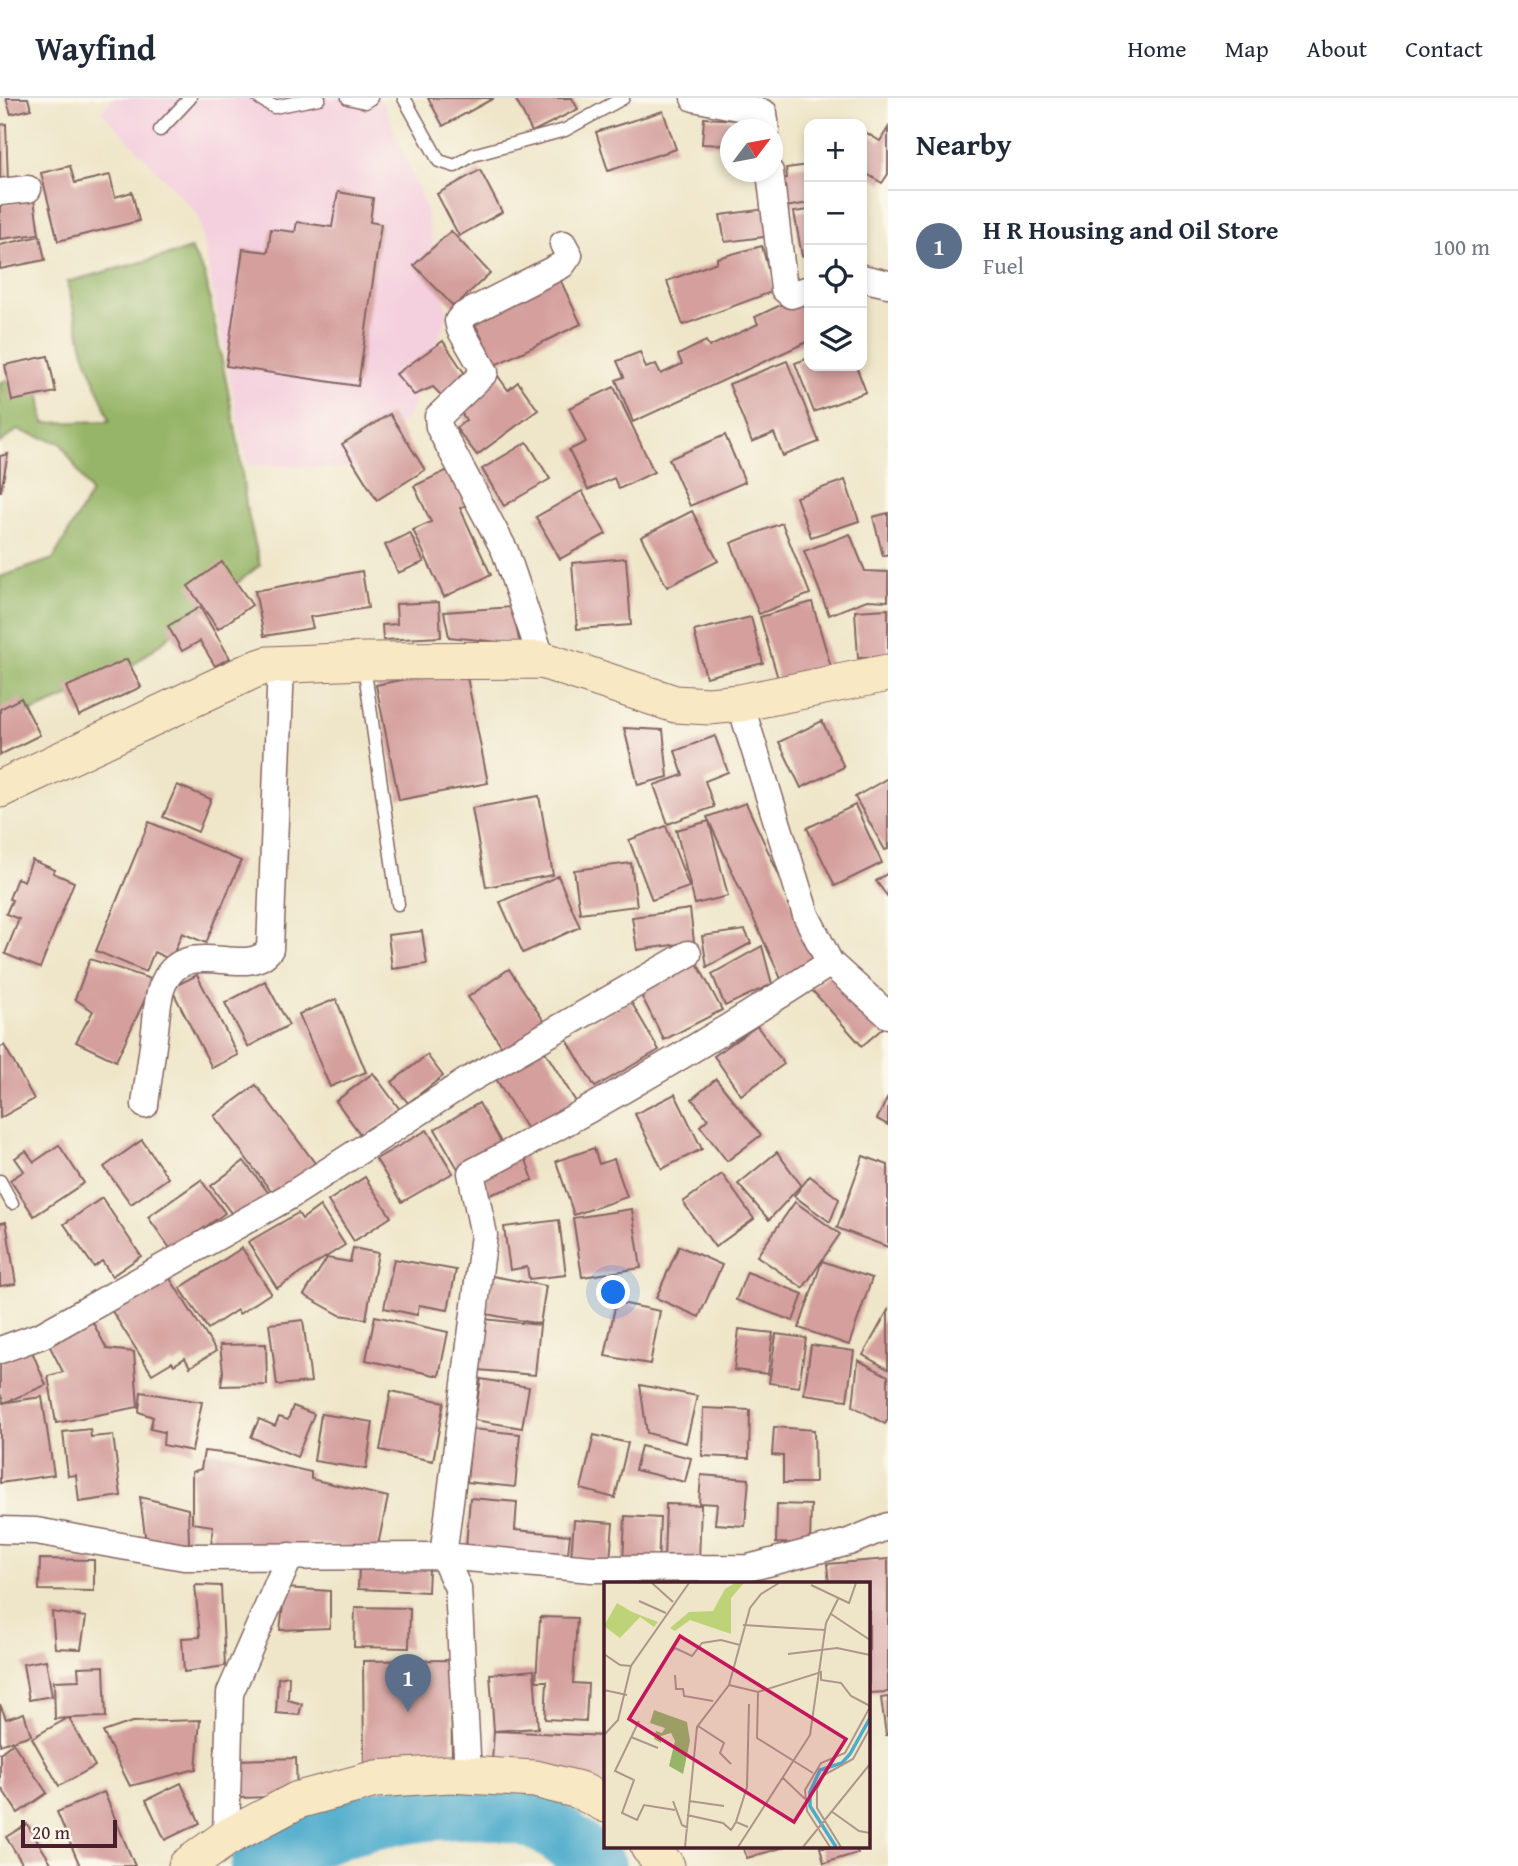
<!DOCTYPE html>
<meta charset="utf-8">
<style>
:root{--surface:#fff;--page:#f2f2f3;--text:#1f2937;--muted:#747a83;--line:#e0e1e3;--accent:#ea580c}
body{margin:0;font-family:"Gentium Book Plus",serif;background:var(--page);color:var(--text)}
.controls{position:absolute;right:21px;top:21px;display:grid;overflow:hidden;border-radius:14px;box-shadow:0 4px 10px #0003}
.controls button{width:63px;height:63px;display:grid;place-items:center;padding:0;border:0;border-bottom:2px solid var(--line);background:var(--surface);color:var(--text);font:35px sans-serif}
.compass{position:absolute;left:720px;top:21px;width:63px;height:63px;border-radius:50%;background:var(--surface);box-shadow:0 4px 10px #0003;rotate:58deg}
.scale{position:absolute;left:21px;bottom:18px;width:96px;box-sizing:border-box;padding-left:7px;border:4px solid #4a1f2b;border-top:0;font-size:19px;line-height:24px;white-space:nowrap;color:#4a1f2b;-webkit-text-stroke:5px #fbf7ec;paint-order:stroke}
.you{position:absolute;left:614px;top:1195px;width:24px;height:24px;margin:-18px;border:5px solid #fff;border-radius:50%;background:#1a73e8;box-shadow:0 0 0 10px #1a73e833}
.badge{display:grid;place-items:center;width:46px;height:46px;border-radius:50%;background:var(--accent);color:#fff;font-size:23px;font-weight:700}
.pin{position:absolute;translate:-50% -58px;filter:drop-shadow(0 2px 4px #0008)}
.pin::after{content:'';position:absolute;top:37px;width:24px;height:21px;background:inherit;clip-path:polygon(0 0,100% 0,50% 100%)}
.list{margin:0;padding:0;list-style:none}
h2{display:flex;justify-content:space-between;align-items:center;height:91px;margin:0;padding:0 28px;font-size:30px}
h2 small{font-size:23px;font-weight:400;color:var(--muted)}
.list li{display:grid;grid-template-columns:46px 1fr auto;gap:21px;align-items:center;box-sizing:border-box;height:112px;padding:0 28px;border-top:2px solid var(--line)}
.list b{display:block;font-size:26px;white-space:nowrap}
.list p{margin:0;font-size:23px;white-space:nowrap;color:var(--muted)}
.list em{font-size:23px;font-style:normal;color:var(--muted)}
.icon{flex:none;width:38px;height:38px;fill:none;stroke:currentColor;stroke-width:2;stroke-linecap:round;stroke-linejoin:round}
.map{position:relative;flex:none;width:888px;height:1768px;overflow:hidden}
header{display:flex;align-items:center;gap:42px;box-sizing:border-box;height:98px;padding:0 35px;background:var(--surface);border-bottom:2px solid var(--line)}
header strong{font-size:33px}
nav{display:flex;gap:38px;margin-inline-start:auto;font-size:24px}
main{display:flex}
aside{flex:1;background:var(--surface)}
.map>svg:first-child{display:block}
.built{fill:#f4cfde}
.forest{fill:#96b568;stroke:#706a4a;stroke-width:2}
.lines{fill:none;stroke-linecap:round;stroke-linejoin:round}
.river{stroke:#4daccc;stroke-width:58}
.building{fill:#d49f9d}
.lane-casing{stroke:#846562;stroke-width:15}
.street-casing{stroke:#846562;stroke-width:29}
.secondary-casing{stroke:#846562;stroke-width:39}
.lane{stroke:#fff;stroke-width:12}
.street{stroke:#fff;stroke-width:26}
.secondary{stroke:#f8e8c3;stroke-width:37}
.inset-river{fill:none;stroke:#4daccc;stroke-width:3.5}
.inset-road{fill:none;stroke:#ad968a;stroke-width:2}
.view{fill:#c2185b;fill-opacity:0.15;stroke:#c2185b;stroke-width:3.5}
.inset-edge{fill:none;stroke:#4a1f2b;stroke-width:3.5}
</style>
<header>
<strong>Wayfind</strong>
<nav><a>Home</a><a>Map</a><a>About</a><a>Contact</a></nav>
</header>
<main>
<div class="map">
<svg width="888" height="1768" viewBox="0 0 888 1768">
<rect width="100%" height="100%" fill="#fbf7ec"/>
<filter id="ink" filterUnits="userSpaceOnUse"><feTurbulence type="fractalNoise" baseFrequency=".0143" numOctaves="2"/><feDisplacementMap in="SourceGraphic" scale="14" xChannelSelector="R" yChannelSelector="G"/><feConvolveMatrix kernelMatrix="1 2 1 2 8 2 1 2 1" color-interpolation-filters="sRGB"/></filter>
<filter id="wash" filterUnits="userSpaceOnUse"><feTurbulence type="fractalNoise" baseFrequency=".00686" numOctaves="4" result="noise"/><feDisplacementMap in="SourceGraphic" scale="28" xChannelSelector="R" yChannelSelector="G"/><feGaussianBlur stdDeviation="1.57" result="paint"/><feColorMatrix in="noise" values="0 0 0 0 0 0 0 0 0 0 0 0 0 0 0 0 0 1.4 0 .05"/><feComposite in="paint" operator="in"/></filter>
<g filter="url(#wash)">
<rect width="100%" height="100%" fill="#efe6c9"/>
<path class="built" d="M113,0H378L384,7L425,108L448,216L410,316L356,370L247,367L198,117L101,13Z"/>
<path class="forest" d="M191,151L205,177L238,344L246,407L260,467L119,578L0,627V479L53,461L91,395L61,345L17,332L0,345V284L37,275L44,325L110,323L84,254L67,184Z"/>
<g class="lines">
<path class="river" d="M260,1768C276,1760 291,1750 307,1743C365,1719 461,1703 522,1718C551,1726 575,1748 597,1768"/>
</g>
<g id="blocks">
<g class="building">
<path d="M6,0H28L31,11L11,16Z"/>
<path d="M428,0H494L443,28Z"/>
<path d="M515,0H572L578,11L532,34Z"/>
<path d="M663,13L676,51L608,73L596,34Z"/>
<path d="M704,20L756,23V32H730V61H726L727,47L702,46Z"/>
<path d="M6,26L8,85H0V27Z"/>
<path d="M888,30V76L882,85L862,73V35L863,33L880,43Z"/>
<path d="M809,67V105L785,109L781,81L787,80L786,70Z"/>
<path d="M70,68L75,85L110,77L115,99L132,94L139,123L58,143L41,75Z"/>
<path d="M480,72L502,114L459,138L437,96Z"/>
<path d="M338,94L373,100L370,124L381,126L358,288L226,268L243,151L268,154L271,131L295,134L297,124L332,129Z"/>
<path d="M34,101L39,136L0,141V107Z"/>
<path d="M766,111L771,138L725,144L720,117Z"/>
<path d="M809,112V156L802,158L794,114Z"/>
<path d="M451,133L490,175L454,209L414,167Z"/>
<path d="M40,138L45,162L0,171V147Z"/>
<path d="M762,148L774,193L683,227L667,183L717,164V160Z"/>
<path d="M558,177L581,226L495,267L471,218Z"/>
<path d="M800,198L809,218V243L633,324L616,282L624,279L617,263L640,254L646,270L656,266L661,276L682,266L678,257L706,243L709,249L758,226L755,219Z"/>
<path d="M443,243L467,279L443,299L433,289L414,297L396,276Z"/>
<path d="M48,258L56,294L12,303L5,267Z"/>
<path d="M809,260V268H856L866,294L814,314L795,265Z"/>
<path d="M787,263L819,344L783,358L774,335L752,344L729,286Z"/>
<path d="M498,278L508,292L518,284L538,312L477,357L456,330L466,322L456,307Z"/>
<path d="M614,289L654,374L619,391L614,380L588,392L569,352L586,344L569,310Z"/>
<path d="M390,316L425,372L377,402L342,346Z"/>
<path d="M725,337L745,384L690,408L669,361Z"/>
<path d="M527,344L550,381L504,408L482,371Z"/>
<path d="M8,356L1,393H0V358Z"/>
<path d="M450,371L467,407L460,410L491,477L444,499L413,432L431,424L414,388Z"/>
<path d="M845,382L859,423L811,439L796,399Z"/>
<path d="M582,393L606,436L560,461L536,419Z"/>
<path d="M692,413L718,463L667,489L641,439Z"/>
<path d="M888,415V456L883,458L873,419Z"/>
<path d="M782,425L810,496L759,516L731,445Z"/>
<path d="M410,435L424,464L398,475L385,447Z"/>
<path d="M850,436L865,473L888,474V503L867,502L829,517L804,453Z"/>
<path d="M626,460L631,527L577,531L572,465Z"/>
<path d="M222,464L252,507L218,531L188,488Z"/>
<path d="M362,473L368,510L310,519L313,530L264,538L255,493Z"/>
<path d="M439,504L441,539L383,542L382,527L397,526L396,506Z"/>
<path d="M812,504L831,569L779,584L760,519Z"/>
<path d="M200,509L230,560L215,568L200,543L182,553L168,528Z"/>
<path d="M512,509L520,546L449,539L444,514Z"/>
<path d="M888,511V558L858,560L855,513Z"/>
<path d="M751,519L763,565L706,579L694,533Z"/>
<path d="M127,561L141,589L79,618L66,589Z"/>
<path d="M465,569L488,685L399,702L376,587Z"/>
<path d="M21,600L40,637L0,657V611Z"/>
<path d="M822,623L844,669L801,690L779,644Z"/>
<path d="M624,630L663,632L668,679L638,687Z"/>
<path d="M715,638L728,674L705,683L714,709L668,726L654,687L683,677L675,653Z"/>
<path d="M888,680V751L885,752L855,699Z"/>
<path d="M177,687L211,701L198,734L163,719Z"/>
<path d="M539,698L553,777L486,789L472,710Z"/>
<path d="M746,705L818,862L782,883L709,723L728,798L695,806L676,732L709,723L707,719Z"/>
<path d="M855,707L882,765L835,788L807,730Z"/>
<path d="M149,724L241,763L206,845L182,835L171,862L154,854L146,874L96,853Z"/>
<path d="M666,728L689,789L652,802L629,742Z"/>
<path d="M32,762L55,772L53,775L74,784L40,870L5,856L19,821L6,816L12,802L9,801L17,780L24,783Z"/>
<path d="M631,765L637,808L580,815L574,772Z"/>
<path d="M888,775V799L876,783Z"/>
<path d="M558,778L580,829L523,855L500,804Z"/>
<path d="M690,811L694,844L637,852L632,819Z"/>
<path d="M745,832L751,845L707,869L702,838Z"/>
<path d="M422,833L427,866L392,871L388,837Z"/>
<path d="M762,848L772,886L725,908L712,876Z"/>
<path d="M90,861L154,882L116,963L76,944L93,913L75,901Z"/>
<path d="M696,863L722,912L664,942L639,893Z"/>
<path d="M509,871L548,929L508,957L468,899Z"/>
<path d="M833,872L883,930L862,948L811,891Z"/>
<path d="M197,877L238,957L212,970L171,890Z"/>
<path d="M265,883L289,927L248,949L225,905Z"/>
<path d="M336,901L366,974L330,989L299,916Z"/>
<path d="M630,902L659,952L595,989L566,940Z"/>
<path d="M757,928L784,966L741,997L714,958Z"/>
<path d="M4,947L34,1001L0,1020V950Z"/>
<path d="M541,947L576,1004L528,1033L493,976Z"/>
<path d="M427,957L443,978L408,1005L392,984Z"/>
<path d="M373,975L401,1013L363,1040L336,1003Z"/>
<path d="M716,981L761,1037L727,1063L700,1028L708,1021L692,1001Z"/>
<path d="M256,987L315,1065L274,1097L214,1018Z"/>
<path d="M675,996L702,1051L662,1071L635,1016Z"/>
<path d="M888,999V1027L877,1021Z"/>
<path d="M479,1005L506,1053L462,1078L435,1031Z"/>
<path d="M427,1032L453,1075L402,1104L376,1061Z"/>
<path d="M142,1042L168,1080L131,1106L104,1069Z"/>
<path d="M59,1047L84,1085L34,1118L10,1082L24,1073L15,1060L26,1053L34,1064Z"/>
<path d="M594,1050L599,1066L614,1061L627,1099L574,1117L556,1063Z"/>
<path d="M777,1054L801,1087L769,1122L738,1086Z"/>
<path d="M524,1056L533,1082L489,1097L480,1072Z"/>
<path d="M863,1058L888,1067V1149L837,1130Z"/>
<path d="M244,1063L271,1098L237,1123L211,1088Z"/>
<path d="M722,1076L754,1121L715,1149L683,1104Z"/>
<path d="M810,1078L839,1101L830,1124L794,1098Z"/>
<path d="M365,1079L391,1119L354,1143L328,1103Z"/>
<path d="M201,1082L225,1115L172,1153L148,1119Z"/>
<path d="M102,1100L141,1158L112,1178L102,1163L94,1169L64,1126Z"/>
<path d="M795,1104L840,1136L803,1190L757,1158Z"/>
<path d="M320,1108L345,1147L277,1190L248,1144L298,1115L302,1121Z"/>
<path d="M632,1111L641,1170L582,1179L573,1120Z"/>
<path d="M559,1122L566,1177L529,1181L527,1169L510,1172L504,1129Z"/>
<path d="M6,1124L16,1186L0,1188V1125Z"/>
<path d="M679,1148L722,1167L699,1219L656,1200Z"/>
<path d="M242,1150L271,1195L239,1216L237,1212L208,1231L180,1190Z"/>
<path d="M353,1150L378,1155L366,1221L340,1217L304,1197L327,1160L350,1164Z"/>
<path d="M394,1161L456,1172L448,1212L419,1207L417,1217L384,1210Z"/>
<path d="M822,1163L872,1180L849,1247L799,1230Z"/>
<path d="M164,1171L216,1253L190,1269L185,1260L174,1267L172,1264L152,1276L108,1207Z"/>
<path d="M747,1174L803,1196L793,1223L736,1202Z"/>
<path d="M492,1178L546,1188L540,1226L486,1216Z"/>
<path d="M616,1204L660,1213L650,1266L605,1258Z"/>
<path d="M888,1212V1271L863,1257Z"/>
<path d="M375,1218L448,1234L439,1278L366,1262Z"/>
<path d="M484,1221L540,1227L535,1277L479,1272Z"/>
<path d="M303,1222L311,1284L277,1287L269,1226Z"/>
<path d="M92,1223L107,1251L134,1254L138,1309L56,1325L48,1278L63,1274L48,1245Z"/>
<path d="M739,1231L773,1235L768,1276L734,1272Z"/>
<path d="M776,1236L806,1240L799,1289L769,1285Z"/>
<path d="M266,1246L267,1287L221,1288L223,1274L220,1247Z"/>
<path d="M811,1247L854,1253L847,1302L804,1296Z"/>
<path d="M31,1251L46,1287L4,1305L0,1296V1264Z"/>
<path d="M858,1262L888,1278V1321L885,1326L853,1308Z"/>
<path d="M481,1281L529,1289L522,1330L474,1322Z"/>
<path d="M640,1287L697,1298L686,1345L647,1335Z"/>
<path d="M391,1293L444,1304L433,1363L380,1352Z"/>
<path d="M141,1294L202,1304L192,1353L163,1347L164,1334L150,1331L153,1319L139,1314Z"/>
<path d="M42,1299L54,1377L0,1385V1305Z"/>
<path d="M293,1308L314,1316L297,1359L251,1339L259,1321L275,1328L279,1319L288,1322Z"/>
<path d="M703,1310L750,1312L749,1360L702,1358Z"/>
<path d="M321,1316L373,1324L366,1371L314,1363Z"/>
<path d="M774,1329L814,1332L815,1385H783V1358L772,1357Z"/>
<path d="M90,1331L91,1339L113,1337L121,1398L79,1404L76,1377L68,1378L63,1334Z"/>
<path d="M472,1331L520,1336L515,1389L467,1384Z"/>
<path d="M594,1337L628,1345L615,1400L581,1391Z"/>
<path d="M641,1348L691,1360L685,1384L635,1372Z"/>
<path d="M204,1353L231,1356L311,1374V1381L388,1399L377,1452L309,1445V1456H210L213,1428L192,1425V1374L201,1371Z"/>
<path d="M701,1377L749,1381L745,1428L715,1426L717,1406L699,1405Z"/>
<path d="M140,1399L188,1411L189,1446L146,1445Z"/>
<path d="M470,1400L517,1404L515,1432L570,1437L567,1464L466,1449Z"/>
<path d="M666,1406L701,1407L699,1463L664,1461Z"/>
<path d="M777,1406L811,1407L810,1446L776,1445Z"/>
<path d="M625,1418L660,1420L658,1468L623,1467Z"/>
<path d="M574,1422L613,1425L610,1463L571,1460Z"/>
<path d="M40,1461L94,1462V1493L39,1492Z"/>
<path d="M888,1461V1594L869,1595V1486H829L827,1466Z"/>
<path d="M359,1468L429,1471L428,1494L358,1491Z"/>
<path d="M195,1487L221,1488L225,1568L184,1574L182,1540L200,1539Z"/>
<path d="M285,1490L330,1493V1530L280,1532Z"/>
<path d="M355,1509L410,1510L409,1550L354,1549Z"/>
<path d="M52,1514L86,1519L81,1551L55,1550Z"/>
<path d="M540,1519L577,1520L573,1585L588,1586L586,1623L545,1621L547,1583H536Z"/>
<path d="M46,1562L52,1598L29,1602L23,1566Z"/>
<path d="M451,1562L452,1665L364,1666L363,1563Z"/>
<path d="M104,1568L106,1619L69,1620L95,1668L59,1688L32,1640L68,1620L55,1621L54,1583L79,1582L78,1569Z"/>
<path d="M534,1572L538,1630L494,1633L606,1638V1695L492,1664L494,1633L490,1576Z"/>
<path d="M289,1578L288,1602L302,1606L299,1617L276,1615L278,1580Z"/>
<path d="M888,1599V1637H886L881,1600Z"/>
<path d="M0,1606L6,1621L24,1615L31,1637L0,1647Z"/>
<path d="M200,1622L196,1671L130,1688L103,1634L132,1624Z"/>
<path d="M13,1645L47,1695L18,1715L0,1688V1655Z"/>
<path d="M296,1660L297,1698L239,1700L238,1662Z"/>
<path d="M181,1685L200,1725L165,1742L146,1702Z"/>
<path d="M104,1694L135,1768H80L57,1714Z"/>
<path d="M27,1726L53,1768H24L6,1739Z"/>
<path d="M743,1749H784L747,1760Z"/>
<path d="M820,1749H856L858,1755L824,1765Z"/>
</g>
</g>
</g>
<g filter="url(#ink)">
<use href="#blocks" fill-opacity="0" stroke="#846562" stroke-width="2"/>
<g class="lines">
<g class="lane-casing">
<g id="lane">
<path d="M259,0L274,9L319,0"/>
<path d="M348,0L365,4L371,0"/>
<path d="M404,0L439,63L455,68L473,57L565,32L623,0"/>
<path d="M160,32L190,0"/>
<path d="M364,567L398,806"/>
<path d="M0,1083L12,1105"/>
</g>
</g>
<g class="street-casing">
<g id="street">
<path d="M694,0L758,13L764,15L766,32"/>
<path d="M770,74L784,191L791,197L809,191"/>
<path d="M0,94L28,91"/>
<path d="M862,180L888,186"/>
<path d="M542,562L505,453L439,329L438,319L485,274L460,231L458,223L462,218L562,167L569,157L563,146"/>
<path d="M740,605L806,817L830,865L888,917"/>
<path d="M145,1007C148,982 152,957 155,932C157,916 157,898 164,884C187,836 247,883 270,851L281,567"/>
<path d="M0,1252L42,1237L288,1099L467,983L688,856"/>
<path d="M0,1432L36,1433L184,1459L443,1458L592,1471L748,1470L849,1444L888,1428"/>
<path d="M468,1676L458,1490L443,1458L484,1137L471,1075C595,1011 713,941 830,865"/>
<path d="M226,1740L230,1595L290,1458"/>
</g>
</g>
<g class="secondary-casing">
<g id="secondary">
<path d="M0,691L253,572L268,567L364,563L542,562L675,606L709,608L740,605L888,575"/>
<path d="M649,1749L666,1768"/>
<path d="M187,1768L226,1740L298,1702L376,1681L450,1676L535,1681L579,1692L606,1706"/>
</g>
</g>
<use href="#lane" class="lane"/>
<use href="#street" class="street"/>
<use href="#secondary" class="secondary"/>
</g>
</g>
<g transform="translate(604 1484)">
<rect width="266" height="266" fill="#efe6c9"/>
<path d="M131,1H140L127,16V52L86,38L71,49L66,46L85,30L109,29L121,7ZM13,21L28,30L54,40L50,45L36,35L16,56L0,44Z" fill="#bed377"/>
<path d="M50,128L83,140L86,159L79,192L65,184L71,159L67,151L57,154V161L50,157L52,149L58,151L61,146L46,141Z" fill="#96b568"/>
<path class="inset-river" d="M232,265L206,224V210L216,188L238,181L246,172L266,136"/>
<path class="inset-road" d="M48,1L69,20M207,3L245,21L252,1M35,19L62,31M227,32L266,58M139,43L221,48M0,72L16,83L27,84M65,72L71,66L88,74L98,61L117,58L136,63M184,72L233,66L266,73M71,93L72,107H79L80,114L109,119M125,103L154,110L217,90V98L237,101L247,114L266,124M0,108L23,113M154,110L153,156L209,191M35,139L11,189L30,198L18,231L33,238L40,223L71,228M94,144L120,161L116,171L127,182M0,153L14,138L27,84L85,1M27,155L54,166M178,195L201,217M69,219L78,243L84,246M85,219L120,224M227,229L255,249L266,251M83,233L119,241L127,248L132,240M144,245L132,240L143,205L145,122M81,265L93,145L125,103L146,26L157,12L175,1M134,265L206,153L222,41L234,17M199,265L266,182M226,265L203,229L201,208L217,181L241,171L266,125M237,265L213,226V207L220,193L249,177L266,146"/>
<path class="view" d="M76,54L242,157L190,240L25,137Z"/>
<rect width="266" height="266" class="inset-edge"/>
</g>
</svg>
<div class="controls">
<button>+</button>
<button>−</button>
<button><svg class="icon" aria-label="locate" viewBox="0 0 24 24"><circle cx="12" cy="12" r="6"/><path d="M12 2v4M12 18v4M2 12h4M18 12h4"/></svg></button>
<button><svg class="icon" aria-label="layers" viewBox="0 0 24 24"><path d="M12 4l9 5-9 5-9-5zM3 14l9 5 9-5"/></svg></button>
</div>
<svg class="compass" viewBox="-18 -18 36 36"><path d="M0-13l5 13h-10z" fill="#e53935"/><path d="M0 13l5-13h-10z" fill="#747a83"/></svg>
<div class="scale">20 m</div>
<div class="you"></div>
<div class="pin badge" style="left:408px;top:1614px;background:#5c6f8a">1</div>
</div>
<aside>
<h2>Nearby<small></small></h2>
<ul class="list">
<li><span class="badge" style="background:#5c6f8a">1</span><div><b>H R Housing and Oil Store</b><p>Fuel</p></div><em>100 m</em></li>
</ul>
</aside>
</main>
